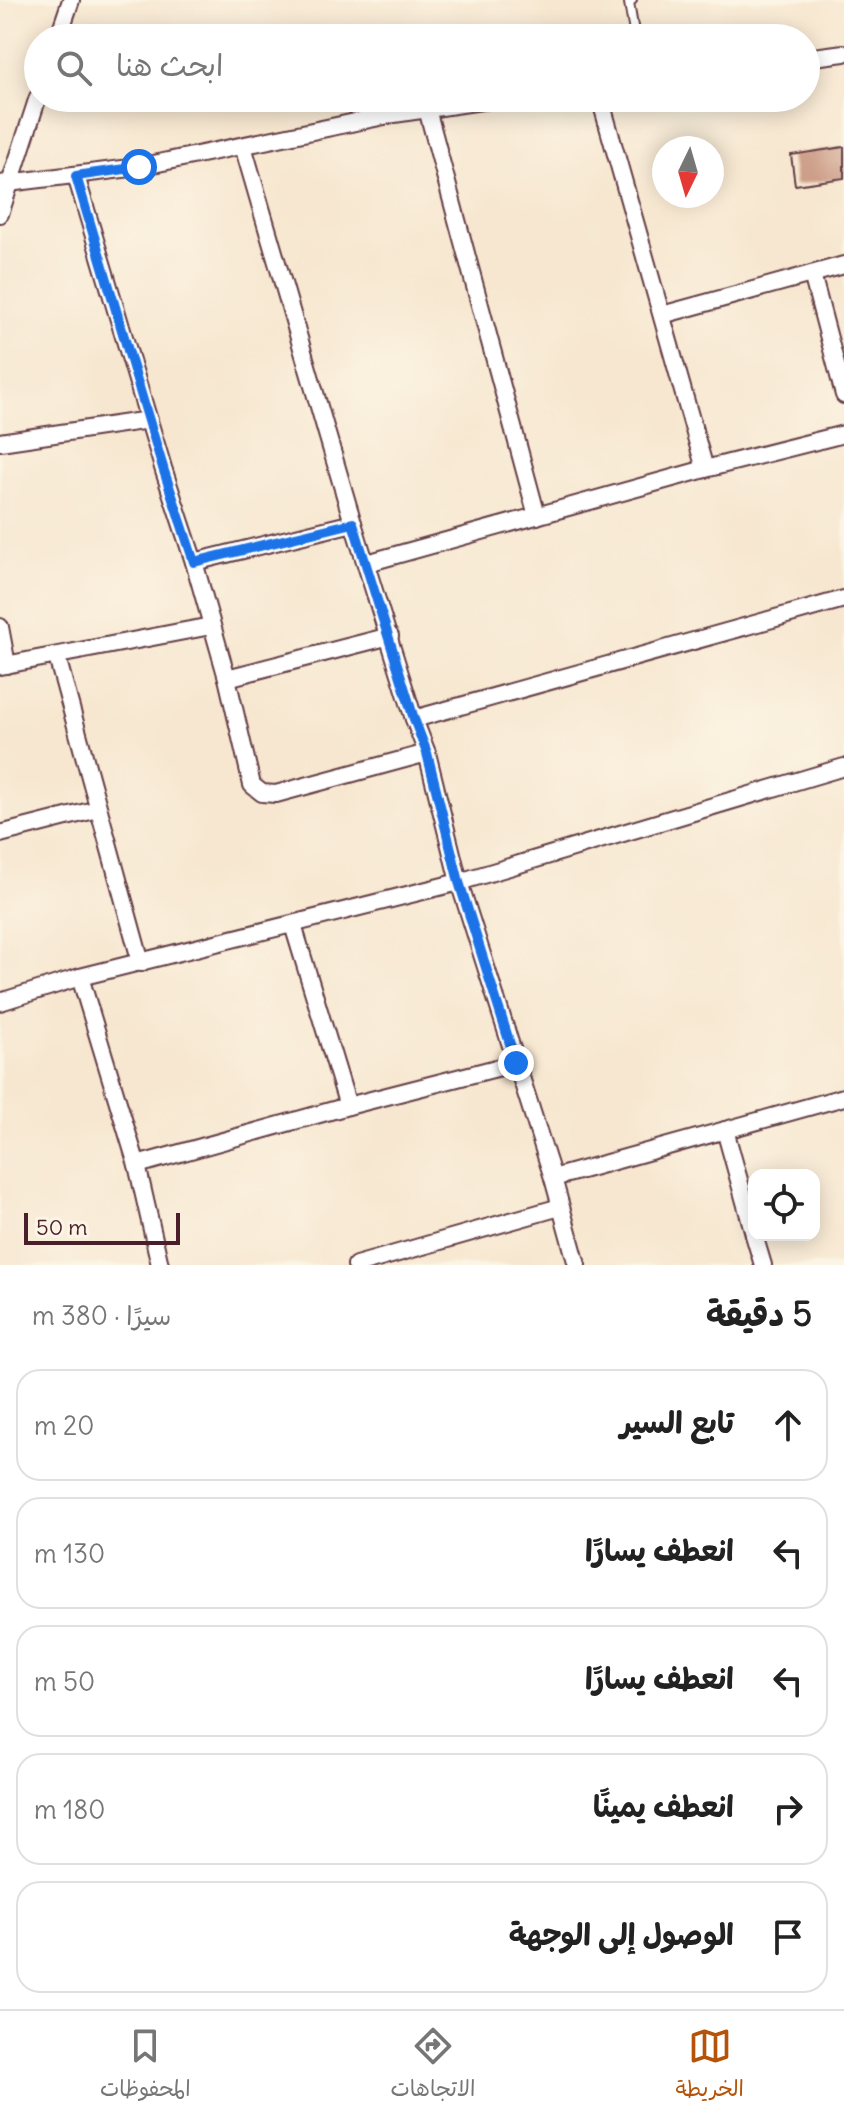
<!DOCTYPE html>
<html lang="ar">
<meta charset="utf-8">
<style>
:root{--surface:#fff;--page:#f6f6f6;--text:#222;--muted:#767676;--line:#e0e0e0;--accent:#b45309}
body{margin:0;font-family:Delius,"Playpen Sans Arabic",sans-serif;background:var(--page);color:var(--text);direction:rtl}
.controls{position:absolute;right:24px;bottom:24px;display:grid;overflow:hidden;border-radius:16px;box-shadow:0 4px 20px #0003}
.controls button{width:72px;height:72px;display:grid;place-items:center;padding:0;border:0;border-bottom:2px solid var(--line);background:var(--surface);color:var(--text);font:40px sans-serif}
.compass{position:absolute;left:652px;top:136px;width:72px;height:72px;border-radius:50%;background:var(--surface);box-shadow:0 4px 20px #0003;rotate:185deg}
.scale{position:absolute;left:24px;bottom:20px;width:156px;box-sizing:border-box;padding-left:8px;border:4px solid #4a1f2b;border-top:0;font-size:22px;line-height:28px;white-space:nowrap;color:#4a1f2b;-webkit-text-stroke:6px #fcf5e5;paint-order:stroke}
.stop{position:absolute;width:24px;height:24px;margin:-18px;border:6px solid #1a73e8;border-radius:50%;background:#fff}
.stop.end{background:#1a73e8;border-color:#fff;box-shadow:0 2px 8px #0008}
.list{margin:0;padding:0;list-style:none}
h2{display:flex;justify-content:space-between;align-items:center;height:104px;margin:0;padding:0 32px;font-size:34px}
h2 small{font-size:26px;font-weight:400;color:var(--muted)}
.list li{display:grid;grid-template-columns:52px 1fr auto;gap:24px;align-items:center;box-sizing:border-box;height:112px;margin:0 16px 16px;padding:0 16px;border:2px solid var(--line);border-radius:24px}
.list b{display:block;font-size:30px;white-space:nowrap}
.list em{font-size:26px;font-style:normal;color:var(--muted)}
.icon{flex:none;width:44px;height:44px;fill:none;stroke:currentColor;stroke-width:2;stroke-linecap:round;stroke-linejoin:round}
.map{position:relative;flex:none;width:844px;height:1265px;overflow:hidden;direction:ltr}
.search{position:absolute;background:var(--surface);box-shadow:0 4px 20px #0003;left:24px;right:24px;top:24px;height:88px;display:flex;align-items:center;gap:20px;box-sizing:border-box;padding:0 28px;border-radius:44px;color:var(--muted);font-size:30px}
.sheet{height:744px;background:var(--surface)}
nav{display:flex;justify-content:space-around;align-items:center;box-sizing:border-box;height:112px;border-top:2px solid var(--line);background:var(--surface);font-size:22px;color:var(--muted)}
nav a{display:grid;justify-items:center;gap:4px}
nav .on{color:var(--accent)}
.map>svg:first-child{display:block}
.building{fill:#cd9f89}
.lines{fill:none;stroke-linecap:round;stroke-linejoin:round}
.service-casing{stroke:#643d44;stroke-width:12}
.minor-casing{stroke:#643d44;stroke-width:20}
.service{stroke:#fff;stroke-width:8}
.minor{stroke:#fff;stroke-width:16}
.route{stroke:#1a73e8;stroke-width:10}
</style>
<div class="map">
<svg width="844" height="1265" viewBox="0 0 844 1265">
<rect width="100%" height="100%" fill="#fcf5e5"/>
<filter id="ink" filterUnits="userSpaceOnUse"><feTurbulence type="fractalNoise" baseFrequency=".0125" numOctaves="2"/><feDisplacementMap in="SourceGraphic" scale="16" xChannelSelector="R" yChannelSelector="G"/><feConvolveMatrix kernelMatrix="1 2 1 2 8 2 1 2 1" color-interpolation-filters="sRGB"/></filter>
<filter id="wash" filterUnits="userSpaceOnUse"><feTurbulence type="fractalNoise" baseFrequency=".006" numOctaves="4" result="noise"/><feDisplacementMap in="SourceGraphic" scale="32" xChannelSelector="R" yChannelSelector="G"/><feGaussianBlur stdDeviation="1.8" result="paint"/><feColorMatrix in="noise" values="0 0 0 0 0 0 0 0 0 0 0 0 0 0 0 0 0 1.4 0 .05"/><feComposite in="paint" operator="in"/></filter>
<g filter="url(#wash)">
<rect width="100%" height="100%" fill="#f7e7d0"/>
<g id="blocks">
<path class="building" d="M844,147V178L795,185L791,155Z"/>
</g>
</g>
<g filter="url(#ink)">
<use href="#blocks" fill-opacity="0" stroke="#643d44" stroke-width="2"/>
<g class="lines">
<g class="service-casing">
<path id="service" d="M632,0L629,3L635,38"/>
</g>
<g class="minor-casing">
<g id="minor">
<path d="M58,38L71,0"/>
<path d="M806,58L844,53"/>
<path d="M600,98L705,469"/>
<path d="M427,109L537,516"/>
<path d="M243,146L353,523L414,719L427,753L459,882L553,1178L577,1265"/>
<path d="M76,176L164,471L194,562L227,678L252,785L262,793L276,794L427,753"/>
<path d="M0,184L139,167L394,114L502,98"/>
<path d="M0,214L38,97"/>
<path d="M812,274L844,395"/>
<path d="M662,315L844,265"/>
<path d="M0,442L149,420"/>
<path d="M194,562L353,523"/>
<path d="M367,563L705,469L844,434"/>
<path d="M0,627L7,665"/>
<path d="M57,657L141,963"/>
<path d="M0,666L211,626"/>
<path d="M227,678L390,636"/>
<path d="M414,719L844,599"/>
<path d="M0,834L98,809"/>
<path d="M293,925L348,1106"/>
<path d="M80,977L137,1165L160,1265"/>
<path d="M0,1002L80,977L459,882L844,767"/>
<path d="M725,1130L754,1234"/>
<path d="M137,1165L348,1106L516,1063"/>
<path d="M553,1178L844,1097"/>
<path d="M754,1235L763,1265"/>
<path d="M356,1265L560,1207"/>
</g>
</g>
<use href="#service" class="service"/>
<use href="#minor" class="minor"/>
</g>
</g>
<g class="lines" filter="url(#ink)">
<path class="route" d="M139,167L76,176L164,471L194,562L353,523L414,719L427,753L459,882L516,1063"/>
</g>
</svg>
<div class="controls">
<button><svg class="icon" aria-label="locate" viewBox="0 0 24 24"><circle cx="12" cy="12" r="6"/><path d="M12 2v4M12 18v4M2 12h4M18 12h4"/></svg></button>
</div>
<svg class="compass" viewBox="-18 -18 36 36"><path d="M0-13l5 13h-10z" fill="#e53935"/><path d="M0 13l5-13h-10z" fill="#767676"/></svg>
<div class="scale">50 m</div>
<div class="stop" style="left:139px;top:167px"></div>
<div class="stop end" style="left:516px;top:1063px"></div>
<div class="search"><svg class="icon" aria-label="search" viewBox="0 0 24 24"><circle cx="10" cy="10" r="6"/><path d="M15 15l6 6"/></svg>ابحث هنا</div>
</div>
<section class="sheet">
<h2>5 دقيقة<small>سيرًا · 380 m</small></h2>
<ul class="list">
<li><svg class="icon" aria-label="ahead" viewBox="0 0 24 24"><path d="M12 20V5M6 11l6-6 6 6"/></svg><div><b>تابع السير</b></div><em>20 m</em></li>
<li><svg class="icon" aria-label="left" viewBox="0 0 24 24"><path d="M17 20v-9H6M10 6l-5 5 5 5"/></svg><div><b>انعطف يسارًا</b></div><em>130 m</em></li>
<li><svg class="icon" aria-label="left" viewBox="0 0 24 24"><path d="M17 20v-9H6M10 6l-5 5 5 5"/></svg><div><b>انعطف يسارًا</b></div><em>50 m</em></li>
<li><svg class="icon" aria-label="right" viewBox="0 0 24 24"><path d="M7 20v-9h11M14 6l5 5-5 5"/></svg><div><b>انعطف يمينًا</b></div><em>180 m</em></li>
<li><svg class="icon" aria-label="arrive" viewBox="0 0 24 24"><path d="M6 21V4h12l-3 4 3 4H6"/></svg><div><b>الوصول إلى الوجهة</b></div></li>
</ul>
</section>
<nav>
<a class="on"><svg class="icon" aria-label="map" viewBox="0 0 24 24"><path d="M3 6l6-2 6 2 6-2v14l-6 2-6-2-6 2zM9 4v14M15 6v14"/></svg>الخريطة</a>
<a><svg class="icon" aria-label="directions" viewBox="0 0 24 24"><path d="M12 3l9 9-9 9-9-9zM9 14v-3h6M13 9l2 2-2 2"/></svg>الاتجاهات</a>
<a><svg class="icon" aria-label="saved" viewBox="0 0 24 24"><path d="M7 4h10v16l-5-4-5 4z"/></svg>المحفوظات</a>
</nav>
